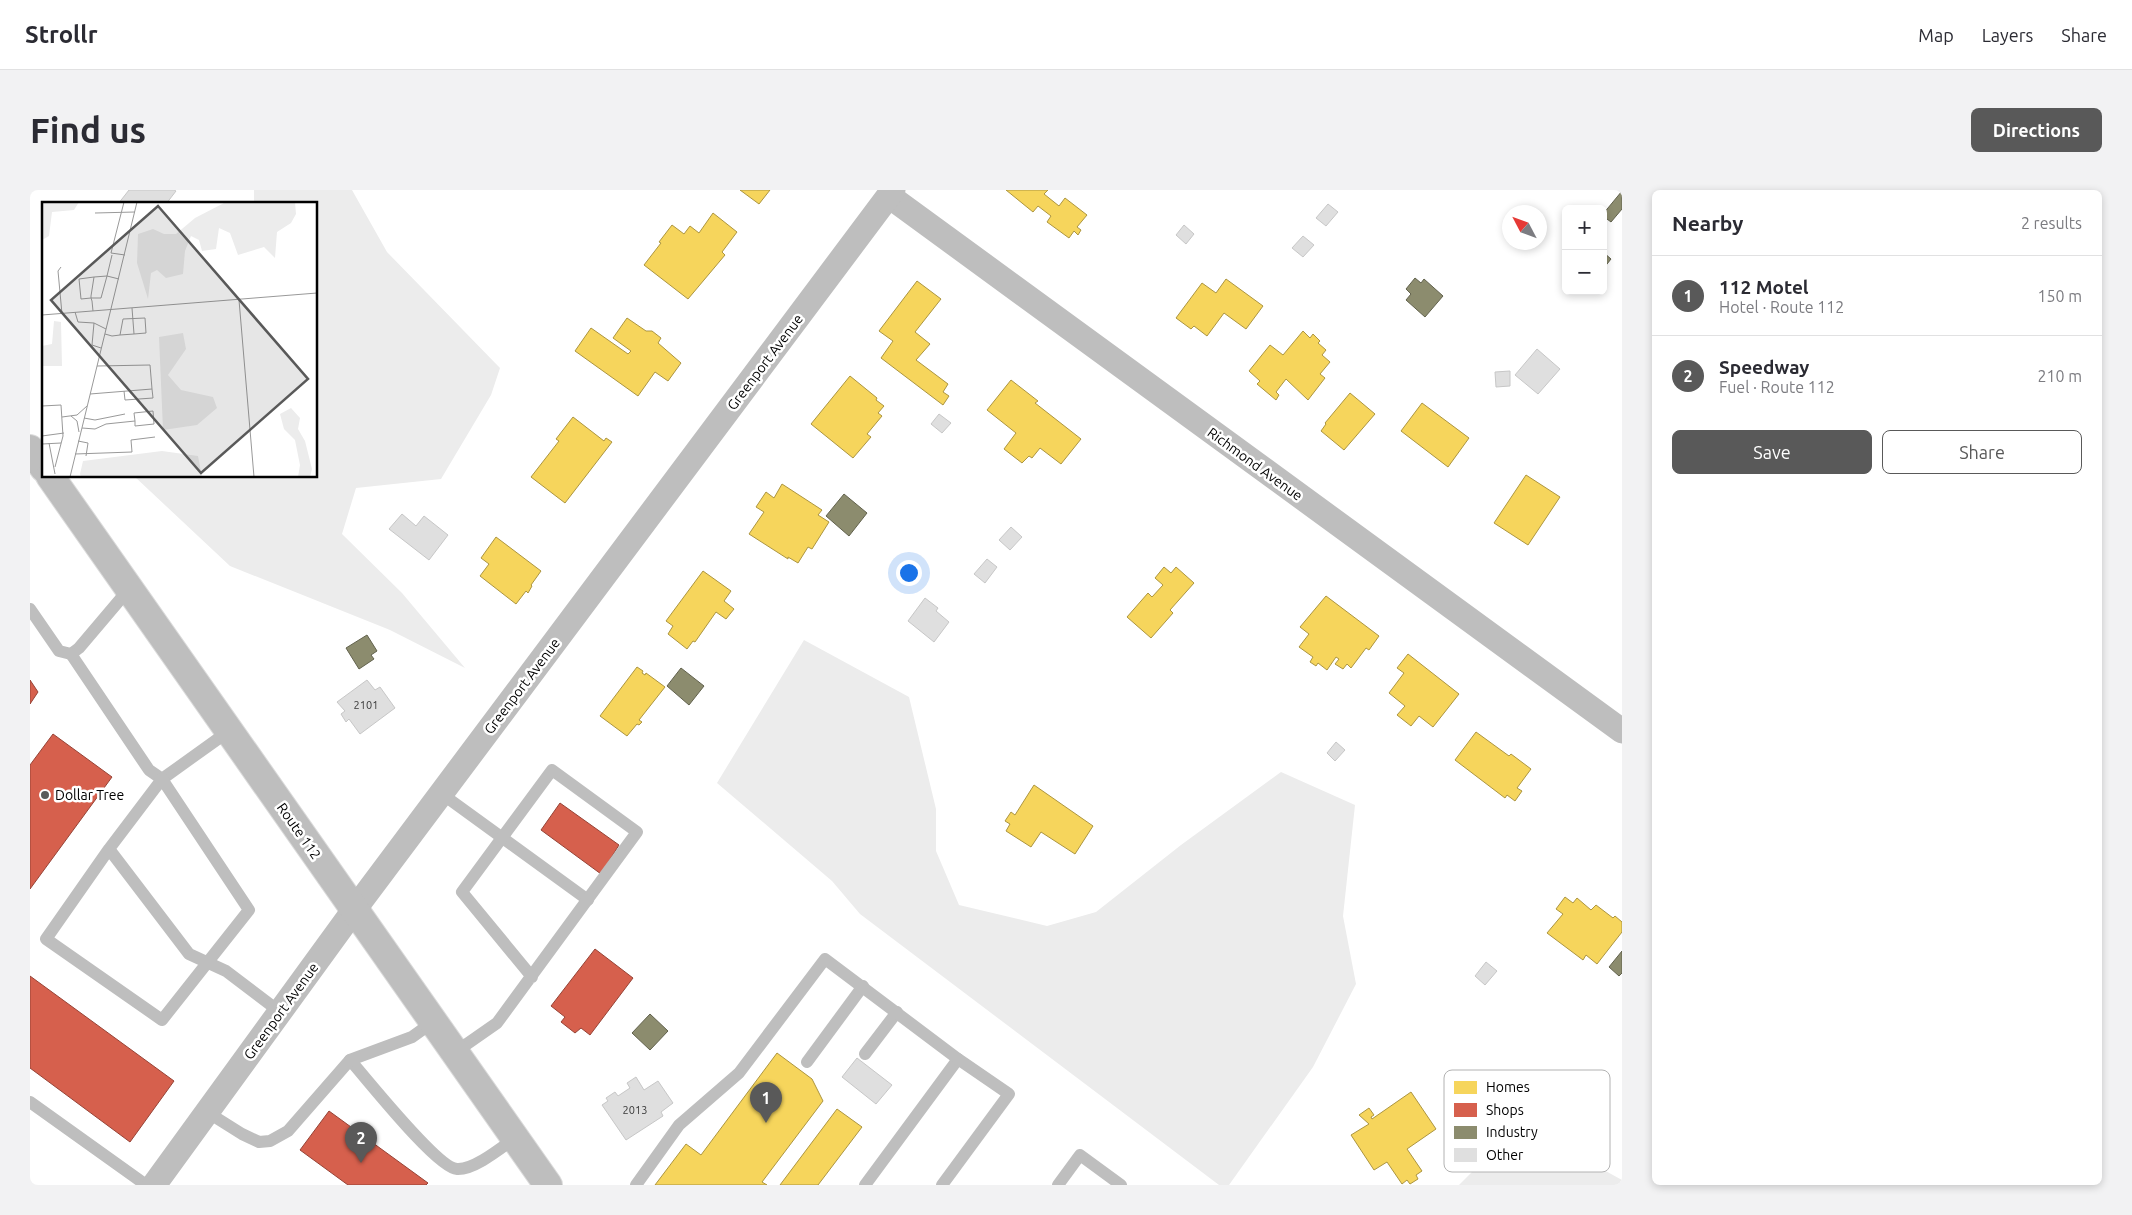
<!DOCTYPE html>
<meta charset="utf-8">
<style>
:root{--surface:#fff;--page:#f2f2f3;--text:#2b2b33;--muted:#7c7c81;--line:#e1e1e2;--accent:#595959}
body{margin:0;font-family:Ubuntu,sans-serif;background:var(--page);color:var(--text)}
.controls{position:absolute;right:15px;top:15px;display:grid;overflow:hidden;border-radius:8px;box-shadow:0 2px 8px #0003}
.controls button{width:45px;height:45px;display:grid;place-items:center;padding:0;border:0;border-bottom:1px solid var(--line);background:var(--surface);color:var(--text);font:25px sans-serif}
.compass{position:absolute;left:1472px;top:15px;width:45px;height:45px;border-radius:50%;background:var(--surface);box-shadow:0 2px 8px #0003;rotate:311deg}
.you{position:absolute;left:878px;top:382px;width:18px;height:18px;margin:-12px;border:4px solid #fff;border-radius:50%;background:#1a73e8;box-shadow:0 0 0 8px #1a73e833}
.badge{display:grid;place-items:center;width:32px;height:32px;border-radius:50%;background:var(--accent);color:#fff;font-size:16px;font-weight:700}
.pin{position:absolute;translate:-50% -41px;filter:drop-shadow(0 1px 2px #0008)}
.pin::after{content:'';position:absolute;top:26px;width:18px;height:15px;background:inherit;clip-path:polygon(0 0,100% 0,50% 100%)}
.list{margin:0;padding:0;list-style:none}
h2{display:flex;justify-content:space-between;align-items:center;height:65px;margin:0;padding:0 20px;font-size:21px}
h2 small{font-size:16px;font-weight:400;color:var(--muted)}
.list li{display:grid;grid-template-columns:32px 1fr auto;gap:15px;align-items:center;box-sizing:border-box;height:80px;padding:0 20px;border-top:1px solid var(--line)}
.list b{display:block;font-size:19px;white-space:nowrap}
.list p{margin:0;font-size:16px;white-space:nowrap;color:var(--muted)}
.list em{font-size:16px;font-style:normal;color:var(--muted)}
.actions{display:flex;gap:10px;padding:15px 20px}
.actions a{flex:1;padding:11px 0;border:1px solid var(--accent);border-radius:8px;text-align:center;font-size:18px;color:var(--accent)}
.actions .main{background:var(--accent);color:#fff}
.map{position:relative;flex:none;width:1592px;height:995px;overflow:hidden;border-radius:8px}
header{display:flex;align-items:center;gap:30px;box-sizing:border-box;height:70px;padding:0 25px;background:var(--surface);border-bottom:1px solid var(--line)}
header strong{font-size:24px}
nav{display:flex;gap:28px;margin-inline-start:auto;font-size:18px}
.intro{display:flex;align-items:center;justify-content:space-between;box-sizing:border-box;height:120px;padding:0 30px}
h1{margin:0;font-size:35px}
.button{padding:12px 22px;border-radius:8px;background:var(--accent);color:#fff;font-size:18px;font-weight:700}
main{display:flex;gap:30px;padding:0 30px}
aside{flex:1;background:var(--surface);border-radius:8px;box-shadow:0 2px 8px #0003}
.map>svg:first-child{display:block}
.green{fill:#ececec}
.homes{fill:#f6d55c;stroke:#ac9540}
.shops{fill:#d6604d;stroke:#964336}
.industry{fill:#8c8c6e;stroke:#62624d}
.building{fill:#dfdfdf;stroke:#c7c7c7}
.lines{fill:none;stroke-linecap:round;stroke-linejoin:round}
.primary-casing{stroke:#dbdbdb;stroke-width:30}
.service{stroke:#bebebe;stroke-width:12}
.minor{stroke:#bebebe;stroke-width:25}
.primary{stroke:#bebebe;stroke-width:28}
.poi-dot{fill:#595959;stroke:#fff;stroke-width:2}
.labels{text-anchor:middle;stroke-width:5;stroke-linejoin:round;paint-order:stroke}
.number-label{font-size:11px;fill:#383838}
.street-label{font-size:14px;fill:#000;stroke:#fff}
.poi-label{font-size:14px;fill:#000;stroke:#fff;text-anchor:start}
.inset-road{fill:none;stroke:#999;stroke-width:1}
.view{fill:#595959;fill-opacity:0.15;stroke:#595959;stroke-width:2.5}
.inset-edge{fill:none;stroke:#000;stroke-width:2.5}
.key{fill:#fff;stroke:#b2b2b2;stroke-width:1}
.key-label{font-size:14px;fill:#000}
</style>
<header>
<strong>Strollr</strong>
<nav><a>Map</a><a>Layers</a><a>Share</a></nav>
</header>
<div class="intro"><h1>Find us</h1><a class="button">Directions</a></div>
<main>
<div class="map">
<svg width="1592" height="995" viewBox="0 0 1592 995">
<rect width="100%" height="100%" fill="#fff"/>
<g class="green">
<path d="M224,0H322L357,62L470,178L461,205L411,289L326,298L312,344L372,403L435,478L360,440L200,376L104,286H286V14H224Z"/>
<path d="M774,450L879,507L906,619V661L929,715L1017,736L1066,722L1151,655L1251,582L1325,615L1313,726L1326,794L1283,877L1199,995H1189L830,724L802,691L687,593Z"/>
<path d="M1490,934L1592,990V995H1429Z"/>
</g>
<g class="homes">
<path d="M710,0H740L729,14Z"/>
<path d="M976,0H1018L1014,4L1029,16L1035,8L1057,25L1047,37L1051,40L1048,45L1044,41L1039,48L1017,32L1021,26L1008,16L1003,22Z"/>
<path d="M683,23L707,42L692,62L695,65L658,109L614,75L631,53L629,52L642,35L654,44L660,36L669,43Z"/>
<path d="M1196,89L1233,116L1216,139L1194,123L1177,146L1164,136L1161,139L1146,128L1172,93L1186,103Z"/>
<path d="M887,91L911,109L885,142L900,154L886,170L918,194L913,202L919,206L913,215L851,168L863,151L849,141Z"/>
<path d="M597,128L616,141H622L631,148L628,153L651,173L638,191L625,182L608,206L545,161L561,138L598,164L601,161L583,148Z"/>
<path d="M1273,141L1280,148L1283,144L1290,151L1288,153L1296,160L1292,165L1300,172L1290,184L1295,188L1278,210L1256,189L1246,202L1249,205L1246,210L1227,194L1230,191L1219,181L1240,155L1253,165Z"/>
<path d="M820,186L847,208L846,210L854,216L848,223L852,226L837,244L841,247L823,268L781,234Z"/>
<path d="M981,190L1008,211L1005,213L1051,249L1031,274L1010,258L1002,268L999,266L992,273L974,259L986,243L957,220Z"/>
<path d="M1320,203L1345,224L1314,260L1291,241L1296,234L1295,233Z"/>
<path d="M1392,213L1439,248L1418,277L1371,241Z"/>
<path d="M543,227L574,251L576,248L582,252L535,313L501,287L529,251L526,249Z"/>
<path d="M1496,285L1530,307L1498,355L1464,333Z"/>
<path d="M752,294L792,320L788,325L799,332L782,359L778,357L768,373L758,367V369L719,344L734,322L726,317L736,302L744,308Z"/>
<path d="M466,347L511,381L501,395L502,396L498,403L496,401L486,414L450,386L459,374L451,368Z"/>
<path d="M1134,377L1141,383L1146,377L1164,393L1140,420L1143,423L1121,448L1097,427L1118,403L1122,407L1133,395L1125,388Z"/>
<path d="M673,381L701,401L694,411L704,419L696,429L686,422L665,452L663,451L657,459L638,444L643,436L636,431Z"/>
<path d="M1296,406L1349,446L1339,460L1336,458L1321,478L1317,474L1313,479L1305,474L1309,469L1306,467L1297,480L1288,473L1286,476L1280,472L1283,467L1269,457L1279,444L1270,437Z"/>
<path d="M1378,464L1429,504L1403,537L1389,526L1381,536L1367,525L1375,516L1359,503L1374,483L1367,478Z"/>
<path d="M607,477L613,481L612,483L615,485L616,483L635,497L609,530L612,532L609,535L607,534L597,546L570,526Z"/>
<path d="M1446,542L1479,566L1481,564L1501,579L1487,598L1492,601L1485,611L1477,605L1475,608L1425,570Z"/>
<path d="M1004,595L1063,636L1045,664L1011,642L1001,657L976,641L980,634L975,631L981,622L985,625Z"/>
<path d="M1535,707L1543,713L1547,708L1561,720L1566,715L1583,728L1585,726L1592,732V742L1567,774L1556,765L1553,770L1517,743L1533,724L1526,719Z"/>
<path d="M747,863L782,889L793,911L732,992L737,995H625L656,954L671,965Z"/>
<path d="M1381,902L1406,939L1377,959L1392,981L1386,985L1388,989L1380,994L1377,990L1372,994L1357,972L1344,980L1321,945L1339,934L1329,925L1339,918L1344,925L1341,927L1342,929Z"/>
<path d="M807,919L832,937L788,995H750Z"/>
</g>
<g class="shops">
<path d="M0,490L8,502L0,514Z"/>
<path d="M23,544L82,587L0,699V575Z"/>
<path d="M530,613L589,655L571,684L511,640Z"/>
<path d="M565,759L603,788L560,845L551,838L545,843L531,832L535,827L521,816Z"/>
<path d="M0,786L144,891L100,952L0,878Z"/>
<path d="M299,921L398,993L396,995H318L270,960Z"/>
</g>
<g class="industry">
<path d="M1592,1V19L1581,32L1573,26V24Z"/>
<path d="M1573,62L1581,69L1573,79Z"/>
<path d="M1385,88L1391,93L1394,89L1413,106L1395,127L1376,110L1381,104L1376,99Z"/>
<path d="M814,304L837,323L819,346L796,326Z"/>
<path d="M337,445L347,461L341,465L344,469L329,479L316,458Z"/>
<path d="M651,478L674,496L659,515L637,496Z"/>
<path d="M1592,761V783L1589,786L1579,777Z"/>
<path d="M620,824L638,841L620,860L602,843Z"/>
</g>
<g class="building">
<path d="M99,0H144L146,1L136,14H88Z"/>
<path d="M1298,14L1308,22L1296,36L1286,28Z"/>
<path d="M1154,35L1164,44L1156,54L1146,45Z"/>
<path d="M1273,46L1284,55L1273,67L1262,58Z"/>
<path d="M1507,159L1530,179L1508,204L1485,185Z"/>
<path d="M1480,181V196L1466,197L1465,182Z"/>
<path d="M909,224L921,233L912,243L901,234Z"/>
<path d="M372,324L386,336L394,326L418,345L399,370L359,339Z"/>
<path d="M981,337L992,347L980,360L969,350Z"/>
<path d="M957,369L967,377L955,393L944,384Z"/>
<path d="M895,408L908,418L906,421L919,432L904,452L878,431Z"/>
<path d="M337,490L345,500L350,497L365,518L330,544L319,529L316,532L311,524L315,521L307,512Z"/>
<path d="M1306,552L1315,560L1305,571L1297,563Z"/>
<path d="M1456,772L1467,781L1455,795L1445,786Z"/>
<path d="M827,868L862,895L846,914L812,887Z"/>
<path d="M606,887L614,900L628,891L643,913L631,922L633,926L596,950L572,915L578,911L576,908L585,902L588,906L600,898L597,893Z"/>
</g>
<g class="lines">
<g class="primary-casing">
<g id="primary">
<path d="M0,259L14,278"/>
<path d="M20,286L518,995"/>
</g>
</g>
<g class="service">
<path d="M0,419L29,461L41,464L49,458L99,399"/>
<path d="M41,464L119,580L132,589L199,541"/>
<path d="M412,604L558,710"/>
<path d="M79,659L16,749L132,830L219,720L132,589L79,659L159,764L196,781L250,822"/>
<path d="M424,863L467,833L607,642L522,580L432,702L502,787"/>
<path d="M835,864L867,822"/>
<path d="M320,870C337,889 407,978 427,979C444,980 471,958 485,948"/>
<path d="M777,872L833,796"/>
<path d="M0,912L116,995"/>
<path d="M177,922L212,944L229,952L240,951L258,941L320,870L382,847L403,832"/>
<path d="M606,995L649,935L709,883L795,769L928,869L835,995"/>
<path d="M912,995L979,904L928,869"/>
<path d="M1028,995L1050,965L1091,995"/>
</g>
<g class="minor">
<path d="M859,6L1592,541"/>
<path d="M124,995L324,720L863,0"/>
</g>
<use href="#primary" class="primary"/>
</g>
<circle class="poi-dot" cx="15" cy="605" r="5"/>
<g class="labels">
<g class="number-label">
<text x="336" y="519">2101</text>
<text x="605" y="924">2013</text>
</g>
<g class="street-label">
<text transform="translate(735 172) rotate(-53)" y="5">Greenport Avenue</text>
<text transform="translate(1225 274) rotate(36)" y="5">Richmond Avenue</text>
<text transform="translate(492 496) rotate(-53)" y="5">Greenport Avenue</text>
<text transform="translate(269 641) rotate(55)" y="5">Route 112</text>
<text transform="translate(251 821) rotate(-54)" y="5">Greenport Avenue</text>
</g>
<g class="poi-label">
<text x="25" y="610">Dollar Tree</text>
</g>
</g>
<g transform="translate(12 12)">
<rect width="275" height="275" fill="#fff"/>
<path d="M0,0H37L32,8L10,10L7,34L0,38ZM184,0H253L254,12L249,21L235,30L233,56L222,45L196,53L188,31L177,26L174,47L160,49L157,38L149,34L143,49L141,72L124,76L115,68L109,71L106,97L95,61L96,32L111,27L122,32H134L153,16ZM12,119L19,120L20,164H0V144L10,142ZM141,131L144,147L126,173L139,188L171,195L175,206L155,223L121,228L117,135ZM249,206L258,216L256,227L263,239L270,267L268,275H256L258,263L253,238L242,227L238,212ZM120,249L156,254L160,275H39L38,272L41,259Z" fill="#ececec"/>
<path class="inset-road" d="M82,0L69,51L83,53M53,11L93,10M70,53L65,74L77,77M19,65L16,69L20,112M197,98L212,275M90,106L92,132M51,109L50,99L49,96V94L52,75L65,74L59,96H49L39,97L37,77L52,75M33,110L36,120L52,121L64,127M0,113L275,91M52,121L50,143L59,146M63,132L70,134L78,133L92,132L104,131L103,116L81,117L78,133M82,189L83,198L111,196L110,187M48,192L110,187L108,163L55,164M0,204L19,203L21,234L13,265M29,214L35,219L37,230M20,215L35,213L45,204M42,216L53,218L83,212M40,226L53,227L64,222L93,219L92,211L111,209L112,222L93,224V219M0,234L22,231M36,239L46,241L44,254M7,241L13,272M0,242L19,241M33,252L90,250L89,238L113,235M4,275H22M28,275L95,0"/>
<path class="view" d="M116,4L266,177L159,271L9,98Z"/>
<rect width="275" height="275" class="inset-edge"/>
</g>
<rect x="1414" y="880" width="166" height="102" rx="8" class="key"/>
<rect x="1424" y="891" width="23" height="13" fill="#f6d55c"/>
<rect x="1424" y="913" width="23" height="14" fill="#d6604d"/>
<rect x="1424" y="936" width="23" height="13" fill="#8c8c6e"/>
<rect x="1424" y="958" width="23" height="14" fill="#dfdfdf"/>
<g class="key-label">
<text x="1456" y="902">Homes</text>
<text x="1456" y="925">Shops</text>
<text x="1456" y="947">Industry</text>
<text x="1456" y="970">Other</text>
</g>
</svg>
<div class="controls">
<button>+</button>
<button>−</button>
</div>
<svg class="compass" viewBox="-18 -18 36 36"><path d="M0-13l5 13h-10z" fill="#e53935"/><path d="M0 13l5-13h-10z" fill="#7c7c81"/></svg>
<div class="you"></div>
<div class="pin badge" style="left:736px;top:933px">1</div>
<div class="pin badge" style="left:331px;top:973px">2</div>
</div>
<aside>
<h2>Nearby<small>2 results</small></h2>
<ul class="list">
<li><span class="badge">1</span><div><b>112 Motel</b><p>Hotel · Route 112</p></div><em>150 m</em></li>
<li><span class="badge">2</span><div><b>Speedway</b><p>Fuel · Route 112</p></div><em>210 m</em></li>
</ul>
<div class="actions"><a class="main">Save</a><a>Share</a></div>
</aside>
</main>
